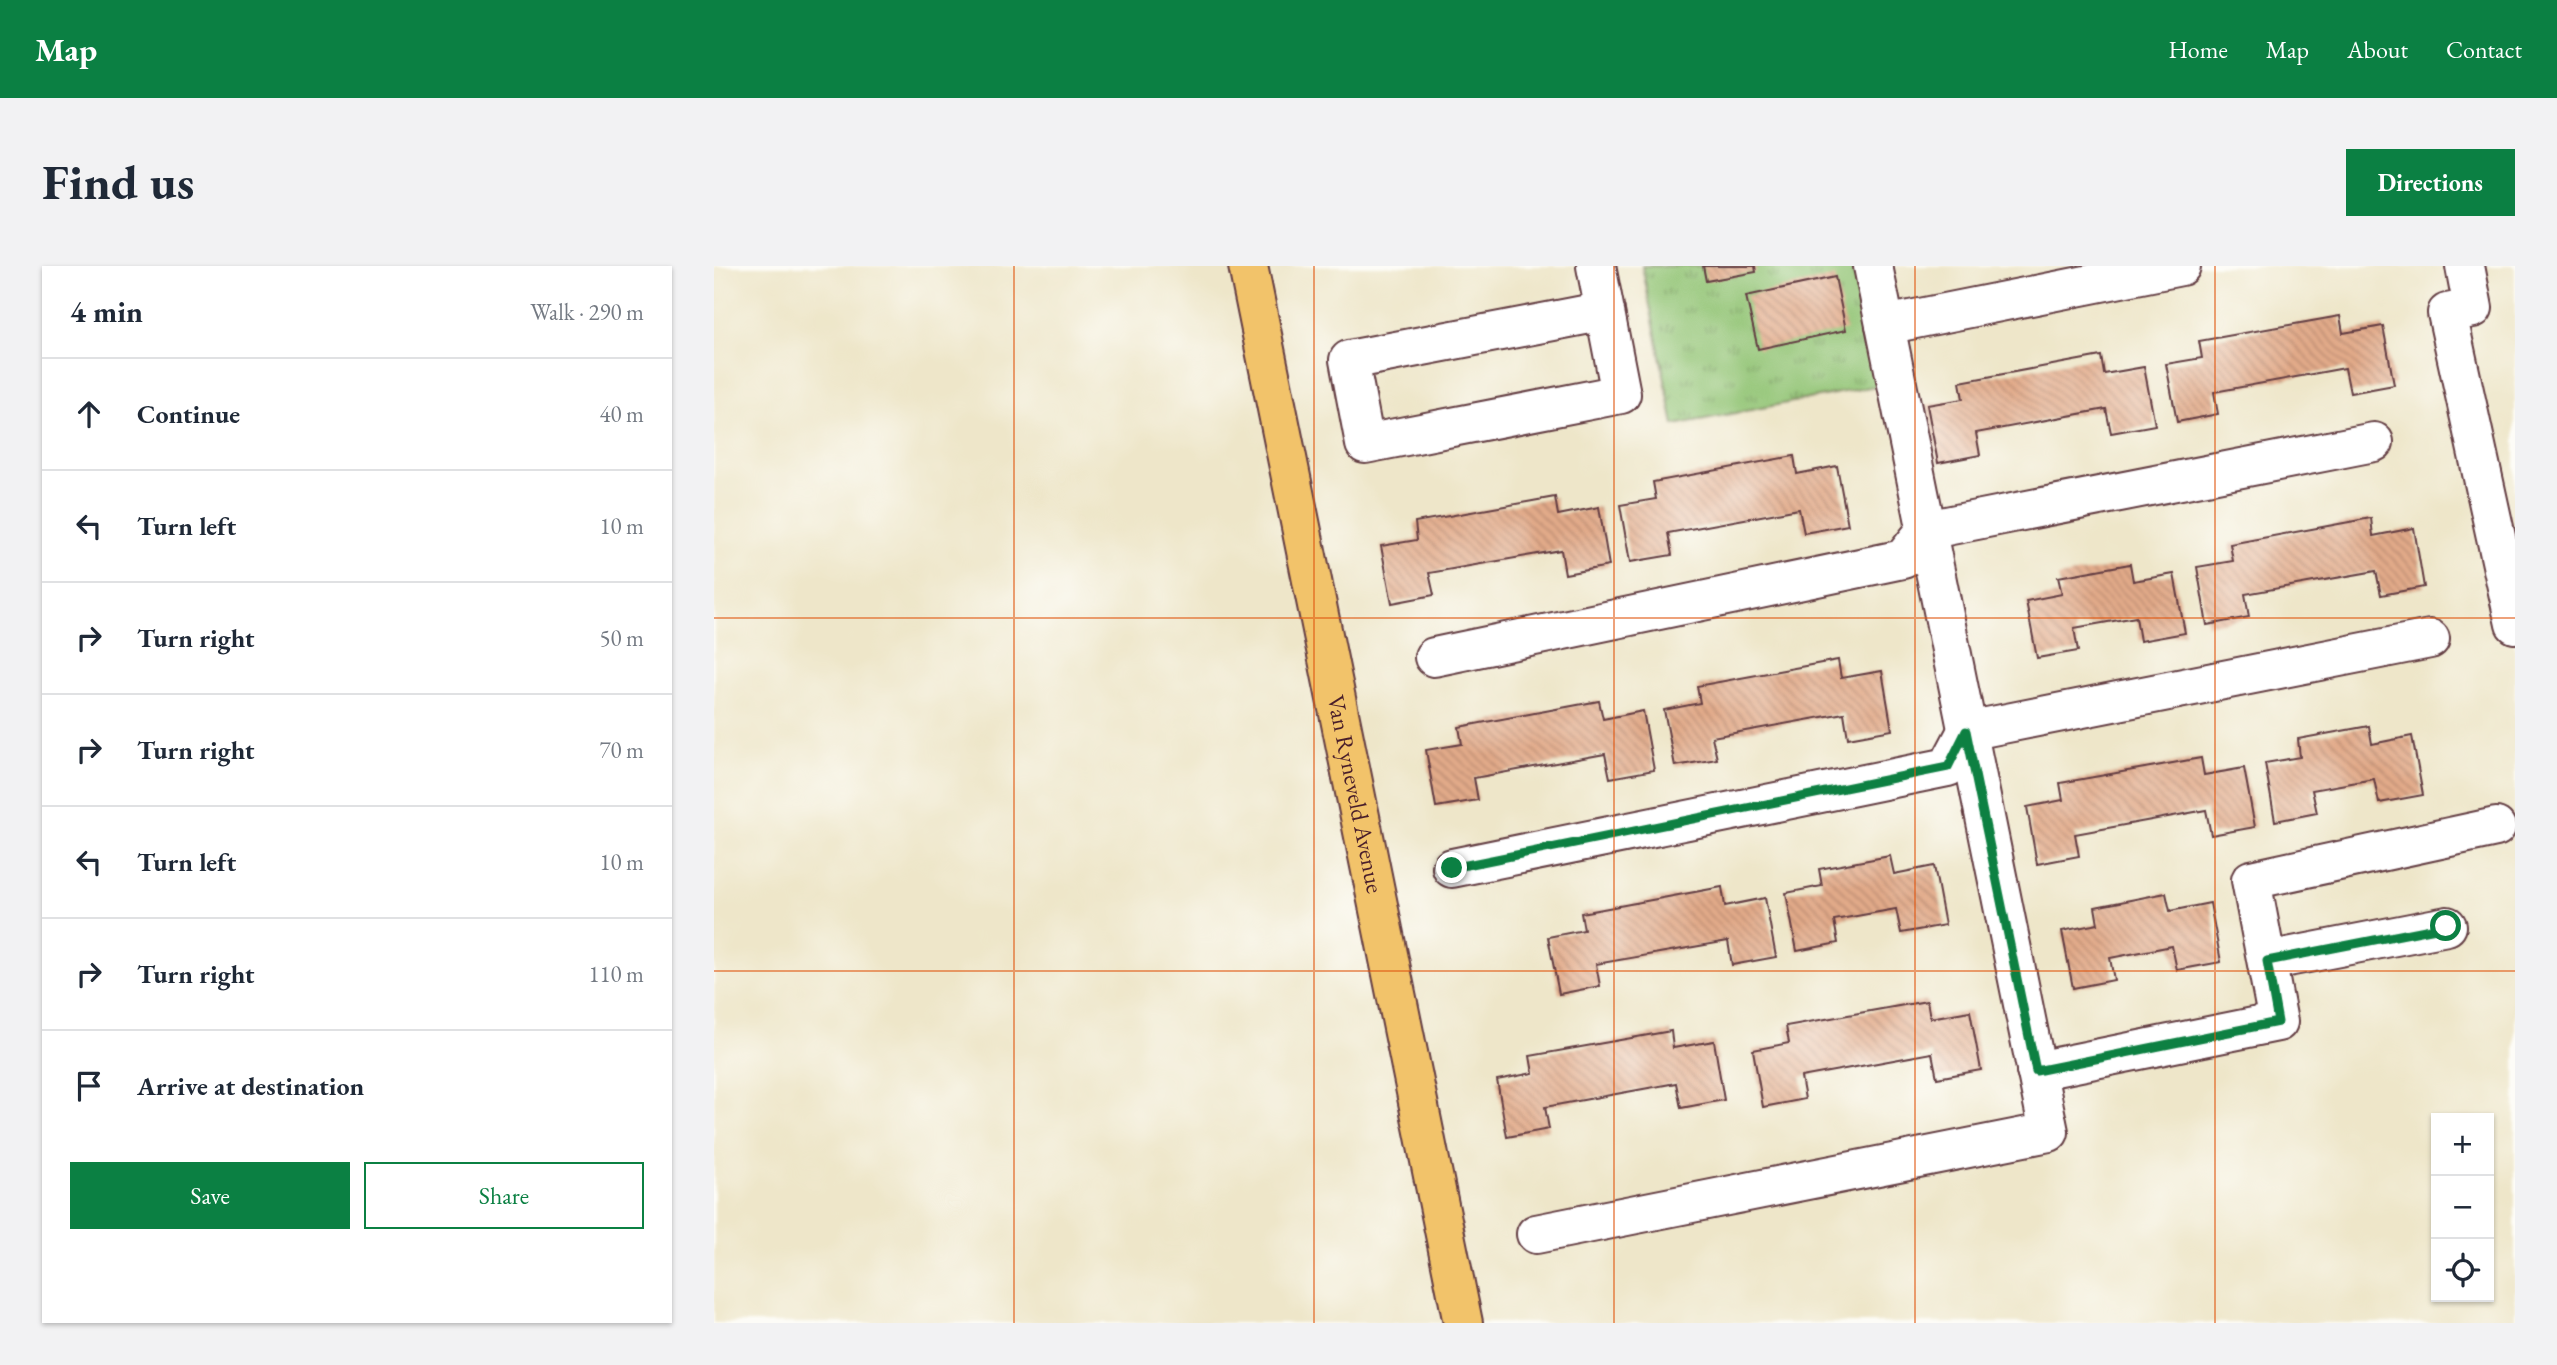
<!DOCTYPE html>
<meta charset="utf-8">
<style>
:root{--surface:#fff;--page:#f2f2f3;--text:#1f2937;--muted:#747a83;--line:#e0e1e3;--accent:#0b8043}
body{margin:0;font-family:"EB Garamond",serif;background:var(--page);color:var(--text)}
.controls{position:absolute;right:21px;bottom:21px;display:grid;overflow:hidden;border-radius:0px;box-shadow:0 2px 5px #0004}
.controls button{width:63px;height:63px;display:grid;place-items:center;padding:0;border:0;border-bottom:2px solid var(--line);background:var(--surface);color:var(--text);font:35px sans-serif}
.stop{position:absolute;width:21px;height:21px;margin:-16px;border:5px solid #0b8043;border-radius:50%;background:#fff}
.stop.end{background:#0b8043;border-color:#fff;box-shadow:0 2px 7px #0008}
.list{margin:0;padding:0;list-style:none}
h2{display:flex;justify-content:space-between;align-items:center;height:91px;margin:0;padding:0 28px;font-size:30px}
h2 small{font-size:23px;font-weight:400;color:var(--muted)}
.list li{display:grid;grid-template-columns:46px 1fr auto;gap:21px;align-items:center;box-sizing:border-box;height:112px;padding:0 28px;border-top:2px solid var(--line)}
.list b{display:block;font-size:26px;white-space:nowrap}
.list em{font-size:23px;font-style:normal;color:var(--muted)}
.actions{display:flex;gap:14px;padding:21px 28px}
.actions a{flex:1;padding:16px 0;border:2px solid var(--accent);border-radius:0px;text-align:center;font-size:24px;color:var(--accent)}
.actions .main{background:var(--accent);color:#fff}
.icon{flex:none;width:38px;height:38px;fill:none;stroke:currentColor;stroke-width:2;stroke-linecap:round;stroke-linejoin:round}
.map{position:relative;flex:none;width:1801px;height:1057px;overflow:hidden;border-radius:0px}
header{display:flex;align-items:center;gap:42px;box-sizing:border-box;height:98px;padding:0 35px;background:var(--accent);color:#fff}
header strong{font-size:33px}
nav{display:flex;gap:38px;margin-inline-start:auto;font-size:24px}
.intro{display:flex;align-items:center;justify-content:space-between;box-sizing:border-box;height:168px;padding:0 42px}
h1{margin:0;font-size:49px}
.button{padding:18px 32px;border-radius:0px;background:var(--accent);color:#fff;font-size:24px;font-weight:700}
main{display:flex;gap:42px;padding:0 42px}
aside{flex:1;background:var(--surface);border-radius:0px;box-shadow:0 2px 5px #0004}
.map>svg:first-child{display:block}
.park{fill:url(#park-tufts);stroke:#6e7250;stroke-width:2}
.building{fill:url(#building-back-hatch)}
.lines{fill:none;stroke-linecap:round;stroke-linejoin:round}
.minor-casing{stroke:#633d43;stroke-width:42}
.major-casing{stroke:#633d43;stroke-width:42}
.minor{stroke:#fff;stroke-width:38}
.major{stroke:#f2c36a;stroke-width:38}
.route{stroke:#0b8043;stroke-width:9}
.grid{fill:none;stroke:#e0560e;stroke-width:2;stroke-opacity:0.55}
.labels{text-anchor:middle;stroke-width:7;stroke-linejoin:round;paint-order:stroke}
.street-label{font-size:24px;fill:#4a1f2b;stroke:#fdfcf7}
</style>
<header>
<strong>Map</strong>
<nav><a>Home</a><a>Map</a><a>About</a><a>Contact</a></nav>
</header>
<div class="intro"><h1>Find us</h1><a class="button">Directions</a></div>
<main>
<aside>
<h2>4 min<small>Walk · 290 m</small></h2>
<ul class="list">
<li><svg class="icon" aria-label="ahead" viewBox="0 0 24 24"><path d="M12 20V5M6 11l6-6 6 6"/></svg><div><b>Continue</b></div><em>40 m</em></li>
<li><svg class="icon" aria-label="left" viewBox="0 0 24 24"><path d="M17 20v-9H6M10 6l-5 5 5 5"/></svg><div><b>Turn left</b></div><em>10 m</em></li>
<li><svg class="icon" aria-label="right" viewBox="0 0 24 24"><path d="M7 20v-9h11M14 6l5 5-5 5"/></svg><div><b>Turn right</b></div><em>50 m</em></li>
<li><svg class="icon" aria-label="right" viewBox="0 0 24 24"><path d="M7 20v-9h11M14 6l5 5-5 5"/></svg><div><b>Turn right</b></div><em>70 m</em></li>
<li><svg class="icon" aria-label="left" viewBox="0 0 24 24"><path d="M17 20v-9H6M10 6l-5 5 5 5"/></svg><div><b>Turn left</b></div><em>10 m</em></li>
<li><svg class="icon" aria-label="right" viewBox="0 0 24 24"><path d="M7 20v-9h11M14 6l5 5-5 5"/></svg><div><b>Turn right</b></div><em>110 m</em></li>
<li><svg class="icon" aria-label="arrive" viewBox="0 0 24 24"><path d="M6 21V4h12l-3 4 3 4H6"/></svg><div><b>Arrive at destination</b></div></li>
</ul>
<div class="actions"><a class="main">Save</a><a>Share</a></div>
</aside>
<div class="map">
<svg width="1801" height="1057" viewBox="0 0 1801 1057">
<defs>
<pattern id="park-tufts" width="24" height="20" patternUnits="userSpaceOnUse" patternTransform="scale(1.75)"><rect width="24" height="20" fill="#92c475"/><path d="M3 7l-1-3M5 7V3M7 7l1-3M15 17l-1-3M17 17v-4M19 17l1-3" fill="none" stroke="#799f60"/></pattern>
<pattern id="building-back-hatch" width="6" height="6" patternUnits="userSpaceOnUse" patternTransform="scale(1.75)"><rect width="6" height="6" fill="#e2aa89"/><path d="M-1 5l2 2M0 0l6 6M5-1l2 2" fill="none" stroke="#b98a70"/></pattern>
</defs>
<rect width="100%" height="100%" fill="#fdfcf7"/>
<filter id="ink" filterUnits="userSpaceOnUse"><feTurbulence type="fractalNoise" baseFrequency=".0143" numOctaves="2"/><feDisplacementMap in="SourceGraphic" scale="14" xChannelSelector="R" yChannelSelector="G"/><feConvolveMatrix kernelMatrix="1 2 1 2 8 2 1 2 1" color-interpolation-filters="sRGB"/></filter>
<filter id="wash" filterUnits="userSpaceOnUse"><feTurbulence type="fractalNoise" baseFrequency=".00686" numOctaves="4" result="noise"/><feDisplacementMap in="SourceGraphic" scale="28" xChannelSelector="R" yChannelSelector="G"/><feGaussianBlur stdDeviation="1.57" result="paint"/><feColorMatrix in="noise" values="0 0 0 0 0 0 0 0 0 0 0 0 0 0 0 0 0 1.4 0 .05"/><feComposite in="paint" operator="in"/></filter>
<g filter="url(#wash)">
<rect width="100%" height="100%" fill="#eee6c9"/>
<path class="park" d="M928,0H1143L1167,119L960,159Z"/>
<g id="blocks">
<g class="building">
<path d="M989,0H1041L1042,6L992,15Z"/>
<path d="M1121,11L1132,64L1044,83L1032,30Z"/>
<path d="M1626,50L1629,67L1669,60L1680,119L1636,127L1631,102L1500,126L1504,148L1463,156L1452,98L1488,92L1485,75Z"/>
<path d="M1387,90L1390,108L1430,101L1441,159L1397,167L1392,143L1262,167L1266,189L1224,197L1213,139L1249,133L1246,116Z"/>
<path d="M1080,190L1083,208L1123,200L1134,259L1090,267L1085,243L954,267L958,289L916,296L906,239L942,233L939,216Z"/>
<path d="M841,231L844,249L885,241L895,300L851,308L847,284L715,307L720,329L678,337L667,280L703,274L701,256Z"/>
<path d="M1657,252L1659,270L1700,262L1710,321L1667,329L1662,305L1531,328L1535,351L1493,359L1483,301L1519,295L1516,278Z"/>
<path d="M1416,298L1419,315L1460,308L1471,367L1426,375L1422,351L1360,362L1364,385L1323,392L1312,335L1348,328L1344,311Z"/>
<path d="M1124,394L1127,412L1168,405L1178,464L1134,472L1130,447L998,471L1003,493L961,500L950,444L986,437L983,420Z"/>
<path d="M885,435L889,453L929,445L940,504L896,512L891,488L760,512L764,534L722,541L712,484L748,478L745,461Z"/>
<path d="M1655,460L1658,478L1698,470L1709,529L1665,537L1660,513L1598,524L1603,547L1561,555L1551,497L1586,491L1584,473Z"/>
<path d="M1487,492L1490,509L1530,502L1541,561L1497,569L1492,544L1361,568L1365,590L1323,598L1313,541L1349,534L1346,517Z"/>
<path d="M1176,590L1180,608L1220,600L1231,659L1187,667L1182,643L1120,654L1124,677L1083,685L1072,627L1108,620L1105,603Z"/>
<path d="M1008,621L1011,640L1051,632L1062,691L1018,699L1014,675L882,698L886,720L845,728L834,671L870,664L867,647Z"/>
<path d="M1452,627L1456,645L1496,637L1507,696L1463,704L1458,680L1396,692L1400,714L1359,722L1348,665L1384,658L1381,641Z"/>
<path d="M1213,735L1216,752L1256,745L1267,804L1223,812L1218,787L1087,811L1091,833L1049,841L1039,784L1075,777L1072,760Z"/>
<path d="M957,765L959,782L1000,775L1010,834L967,842L962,817L831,841L835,863L793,871L783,814L819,807L816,790Z"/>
</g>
</g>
</g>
<g filter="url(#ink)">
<use href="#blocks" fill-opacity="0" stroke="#633d43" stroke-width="2"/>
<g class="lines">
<g class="minor-casing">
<g id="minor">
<path d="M882,0L907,128L651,178L635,94L891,45"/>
<path d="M1751,0L1759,42L1733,47L1801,358"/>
<path d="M1171,59L1467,0"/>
<path d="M720,391L1189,293L1212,264L1660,176"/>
<path d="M738,602L1234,501L1253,465L1716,373"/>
<path d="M1553,695L1733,660"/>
<path d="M1322,805L1564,756L1537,614L1782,561"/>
<path d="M822,968L1335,866L1159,0"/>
</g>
</g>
<g class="major-casing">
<g id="major">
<path id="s1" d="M534,0L749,1057"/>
</g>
</g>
<use href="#minor" class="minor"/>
<use href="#major" class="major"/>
</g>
</g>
<g class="lines" filter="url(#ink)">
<path class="route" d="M738,602L1234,501L1252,465L1322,805L1564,756L1553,695L1732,660"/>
</g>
<path class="grid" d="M300,0V1057M600,0V1057M900,0V1057M1201,0V1057M1501,0V1057M0,352H1801M0,705H1801"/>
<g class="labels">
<g class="street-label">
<text dy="8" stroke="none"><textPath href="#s1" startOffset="539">Van Ryneveld Avenue</textPath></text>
</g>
</g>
</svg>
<div class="controls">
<button>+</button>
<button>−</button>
<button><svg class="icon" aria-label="locate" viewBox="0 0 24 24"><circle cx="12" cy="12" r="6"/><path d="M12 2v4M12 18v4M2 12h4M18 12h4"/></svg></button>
</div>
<div class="stop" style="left:1732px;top:660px"></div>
<div class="stop end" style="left:738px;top:602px"></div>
</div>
</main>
